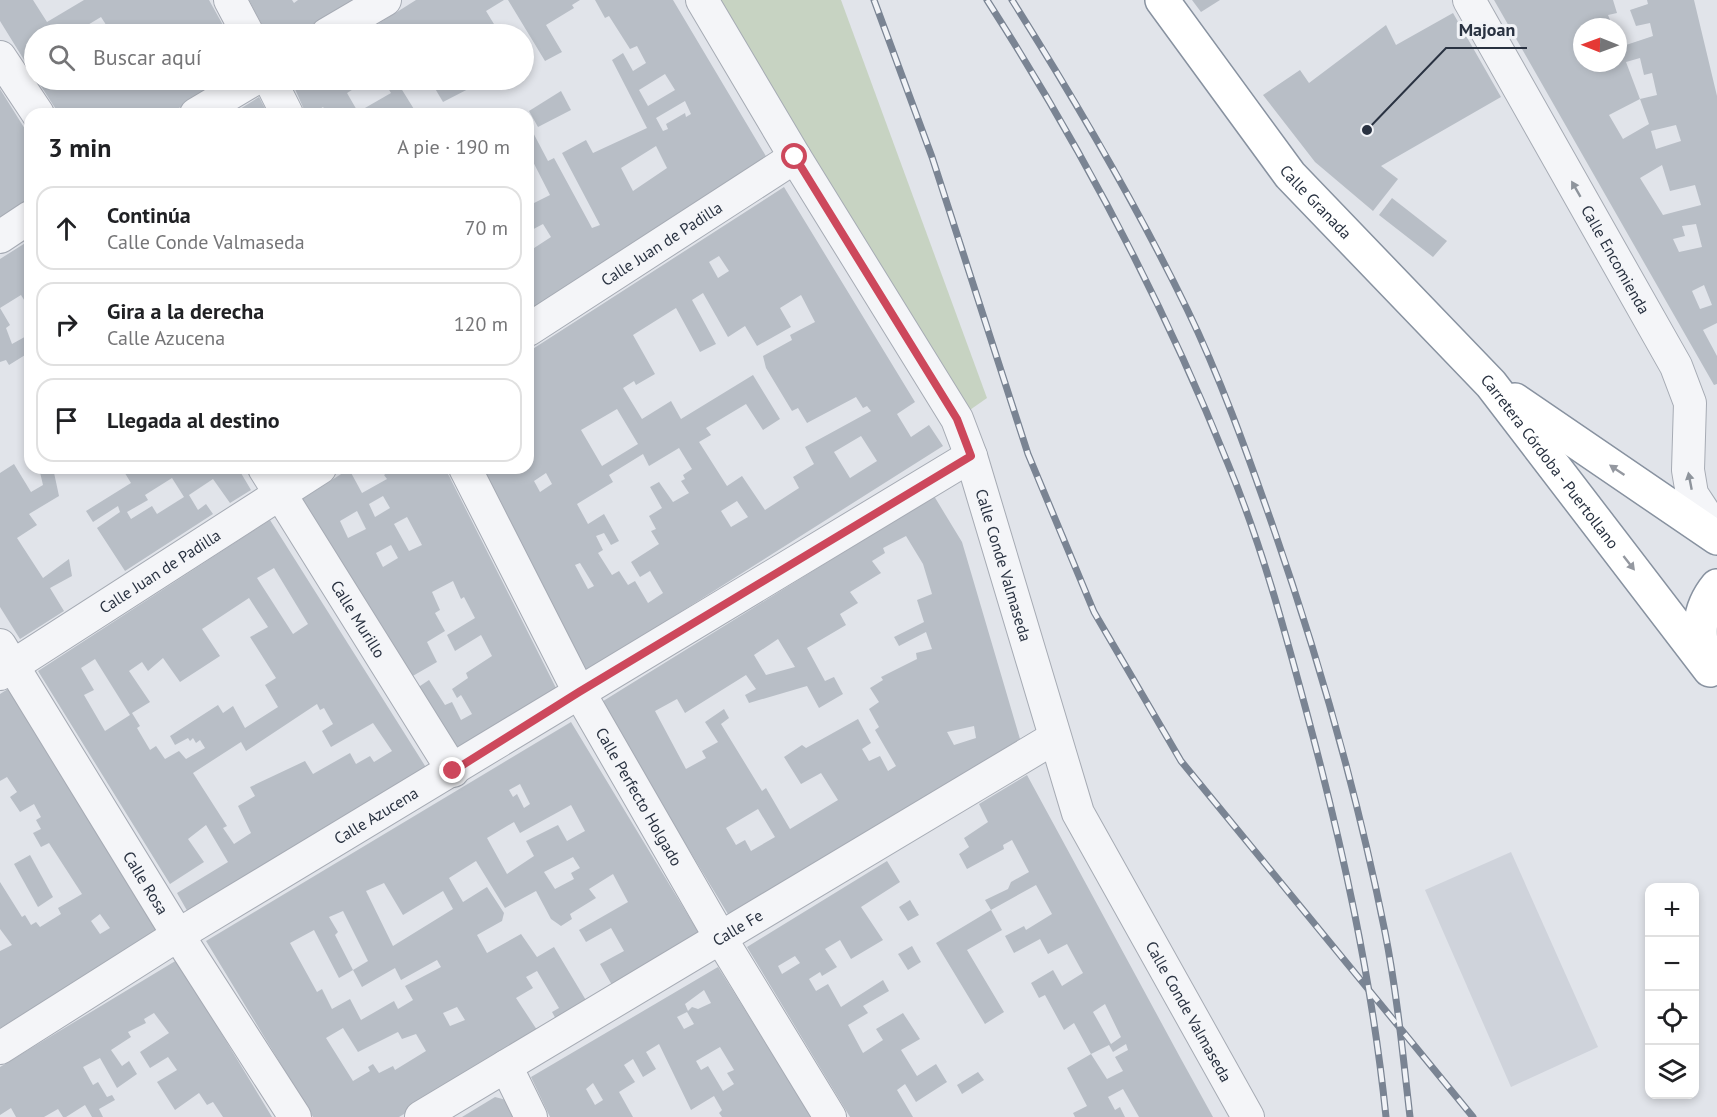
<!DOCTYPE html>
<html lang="es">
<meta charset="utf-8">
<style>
:root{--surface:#fff;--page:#f2f2f2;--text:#202124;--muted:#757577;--line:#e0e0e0}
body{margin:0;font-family:"PT Sans",sans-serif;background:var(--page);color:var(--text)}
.controls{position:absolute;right:18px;bottom:18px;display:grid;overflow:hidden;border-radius:12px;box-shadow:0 3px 9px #0003}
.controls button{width:54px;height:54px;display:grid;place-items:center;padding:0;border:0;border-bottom:2px solid var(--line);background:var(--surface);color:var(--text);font:30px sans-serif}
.compass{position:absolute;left:1573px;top:18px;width:54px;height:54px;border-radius:50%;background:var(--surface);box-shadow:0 3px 9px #0003;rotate:271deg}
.stop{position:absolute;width:18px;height:18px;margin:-14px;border:4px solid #cd485c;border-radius:50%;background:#fff}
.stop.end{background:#cd485c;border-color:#fff;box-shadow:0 2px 6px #0008}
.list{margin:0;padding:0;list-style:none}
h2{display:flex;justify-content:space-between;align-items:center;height:78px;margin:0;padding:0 24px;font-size:26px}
h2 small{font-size:20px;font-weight:400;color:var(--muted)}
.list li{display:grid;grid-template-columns:39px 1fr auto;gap:18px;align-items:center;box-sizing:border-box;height:84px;margin:0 12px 12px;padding:0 12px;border:2px solid var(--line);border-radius:18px}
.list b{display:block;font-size:22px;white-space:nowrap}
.list p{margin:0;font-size:20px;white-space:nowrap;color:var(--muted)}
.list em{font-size:20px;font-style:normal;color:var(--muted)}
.icon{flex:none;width:33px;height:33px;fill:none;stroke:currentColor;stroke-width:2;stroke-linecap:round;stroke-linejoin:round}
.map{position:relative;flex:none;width:1717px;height:1117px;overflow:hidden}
.search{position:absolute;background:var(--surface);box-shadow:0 3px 9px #0003;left:24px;top:24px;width:510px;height:66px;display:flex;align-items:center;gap:15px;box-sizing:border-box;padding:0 21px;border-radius:33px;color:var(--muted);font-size:22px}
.panel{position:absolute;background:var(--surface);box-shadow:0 3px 9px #0003;left:24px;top:108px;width:510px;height:366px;border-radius:18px}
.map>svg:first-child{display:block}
.built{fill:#cfd3db}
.green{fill:#c7d3c2}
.building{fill:#b8bec6;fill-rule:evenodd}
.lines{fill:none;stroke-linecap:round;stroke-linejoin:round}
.street-casing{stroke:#a6abb4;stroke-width:34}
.highway-casing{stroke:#8892a0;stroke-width:36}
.street{stroke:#f4f5f8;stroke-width:32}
.highway{stroke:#fff;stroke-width:33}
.rail-casing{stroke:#7a8493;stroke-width:7}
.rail{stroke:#f1f3f7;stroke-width:4.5;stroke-dasharray:14;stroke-linecap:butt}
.oneway{fill:#8e949c}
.oneway2{fill:#9498a0}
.route{stroke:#cd485c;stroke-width:8}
.labels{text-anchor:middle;stroke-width:6;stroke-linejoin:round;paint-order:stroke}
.street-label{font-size:16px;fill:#293241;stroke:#f1f3f7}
.leader{fill:none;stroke:#293241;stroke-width:2}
.callout-dot{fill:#293241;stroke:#f1f3f7;stroke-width:2}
.callout-label{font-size:18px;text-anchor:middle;font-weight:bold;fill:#293241;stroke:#f1f3f7;stroke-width:6;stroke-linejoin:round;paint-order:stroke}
</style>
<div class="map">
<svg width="1717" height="1117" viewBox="0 0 1717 1117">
<rect width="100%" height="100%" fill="#e1e4ea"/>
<path class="built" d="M1511,852L1598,1047L1511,1087L1425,890Z"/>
<path class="green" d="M702,0H841L987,398L957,419Z"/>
<g class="building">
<path d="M0,0H33L47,22L84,0H209L228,34H112L101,17L76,32L78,34H34V76L0,21Z"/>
<path d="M249,0H292L294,3L298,0H353L297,34H267Z"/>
<path d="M416,0H504L486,11L497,29L486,34H467L462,26L445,34H362Z"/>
<path d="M508,0H580L572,5L574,8L546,25L562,52L545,61Z"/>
<path d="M595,0H673L767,158L528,312V252L551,237L543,224L528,232V206L550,195L528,152V123L548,161L554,158L592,228L600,225L562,153L586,140L593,153L647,128L612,60L623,53L633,71L646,63L637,46L630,49L609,16L605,18ZM665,74L675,90L648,106L639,90ZM685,101L691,114L686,117L685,113L666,124L668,129L663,131L656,118ZM656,146L667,168L633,191L621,168Z"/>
<path d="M1192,0H1220L1201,12Z"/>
<path d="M1494,0H1613L1617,13L1608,15L1613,27H1582V63H1618V41L1620,47L1653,36L1650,23L1636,26L1630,10L1648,4L1647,0H1694L1717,96V323L1703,330L1717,356V384L1714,385ZM1640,58L1644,75L1652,73L1657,95L1640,99L1649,124L1623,139L1609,115L1640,99L1626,62ZM1676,125L1681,141L1656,149L1651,131ZM1662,165L1670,191L1695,185L1701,205L1663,215L1640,178ZM1696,224L1702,247L1679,252L1673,239L1685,236L1682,226ZM1704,285L1712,305L1700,309L1692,291Z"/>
<path d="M1453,13L1501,97L1381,166L1398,179L1373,211L1315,162L1263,95L1300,70L1309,83L1386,25L1396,45Z"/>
<path d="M37,80H225L169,114H59Z"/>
<path d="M291,80H368L347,93L358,112L391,93L383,80H400L399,85L417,114H328L323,107L312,114H306Z"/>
<path d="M430,80H470L474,86L443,102Z"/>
<path d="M0,89L30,137V200L0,219Z"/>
<path d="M561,91L571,110L538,127L529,111Z"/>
<path d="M259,97L268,114H232Z"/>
<path d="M784,187L915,402L897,414L911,437L929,425L943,446L584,673L483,468H528V352ZM719,256L729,271L718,278L709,262ZM703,293L728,337L745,326L757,346L791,327L780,308L801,295L815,322L790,335L792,340L763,356L766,368L792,411L798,408L807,423L856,397L863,408L867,406L871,411L805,447L814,464L793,477L799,488L765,510L742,476L727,486L699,442L711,435L706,428L746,404L763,430L780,419L753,375L681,419L671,401L642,419L623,388L634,381L636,385L655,374L633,335L676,308L700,352L716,344L692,300ZM617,409L638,444L602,466L581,430ZM861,436L877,461L850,478L834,452ZM679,448L692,469L683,475L685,479L681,481L689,493L673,502L659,482L650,487L662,508L649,516L656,529L651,531L659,544L631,562L640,577L650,571L663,593L648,603L635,581L628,585L619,571L612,575L598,553L603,550L596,536L604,533L611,545L619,541L604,514L588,524L577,504L613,482L609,475L643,454L649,466ZM546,473L552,484L540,492L534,481ZM737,501L748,517L731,527L721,511ZM580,563L594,586L588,589L575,565Z"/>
<path d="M1392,198L1447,241L1433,257L1379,215Z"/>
<path d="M30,240V300L26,303L21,295L0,308L10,325L6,328L12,344L30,334V352L9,365L6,360L0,362V259Z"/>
<path d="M14,464L31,492L43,485L39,468H53L59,496L29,514L37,525L17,538L43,578L69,559L72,576L50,588L64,611L20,639L0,607V473Z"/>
<path d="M127,468H238L251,490L230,503L213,479L189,495L198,510L206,504L213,514L125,571L97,528L120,512L118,506L93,522L86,511L131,483L123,470ZM172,478L184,497L157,514L152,506L131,519L127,512L148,500L145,495Z"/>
<path d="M394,468H445L556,688L456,750L417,688L429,680L445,705L452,702L461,720L472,714L461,695L457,698L452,689L468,678L466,673L492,656L481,635L455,651L447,635L475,618L464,597L461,599L453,581L432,592L440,610L435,613L445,631L427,642L437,662L411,677L299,501L349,469L362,493L387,479L384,475ZM383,496L390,508L375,517L369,504ZM357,511L366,529L348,538L340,521ZM407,517L422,545L409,551L394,524ZM391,545L398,558L383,567L376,553Z"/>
<path d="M934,496L962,542L1020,739L731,919L600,703ZM906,536L923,564L932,594L917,600L924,622L894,637L899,646L926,632L932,649L916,653L917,659L881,677L883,680L870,688L879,702L869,709L879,727L875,730L896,766L888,771L880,756L869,761L862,749L871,743L858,719L806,748L802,745L784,757L801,784L821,773L838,800L790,829L766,788L762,791L721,724L729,718L724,709L705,722L718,742L702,751L706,758L686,769L655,711L677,699L685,713L746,675L756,689L745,695L749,703L807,686L819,708L843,694L834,677L825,681L807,648L846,625L840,614L858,603L850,592L881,573L872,561L885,553L883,548ZM778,639L795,667L766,675L754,655ZM974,726L976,738L954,745L947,732ZM758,809L775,837L751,851L745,840L736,845L726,828Z"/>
<path d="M270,520L427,769L189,914L177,893L228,862L206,825L188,839L204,862L170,884L38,671ZM274,568L308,624L293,634L257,578ZM249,598L268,627L250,637L276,678L265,685L278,707L245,728L233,706L223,713L218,705L170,736L175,745L188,738L190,741L193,738L196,743L200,740L205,748L186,759L179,751L165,759L156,746L150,750L137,728L140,726L132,713L150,702L129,671L142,662L148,671L163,658L180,682L220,656L202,629ZM95,659L130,715L105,731L84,695L94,690L81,668ZM317,704L320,710L324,708L333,724L322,731L331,747L373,723L392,751L374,762L370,756L356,764L350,753L313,774L305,761L250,787L255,796L238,806L251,833L234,844L223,828L227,826L193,773L241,742L246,751Z"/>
<path d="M8,689L159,933L0,1028V951L12,945L0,929V882L22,917L25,915L31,925L36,922L40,927L61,914L58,908L82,894L49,843L41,847L33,833L41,829L36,820L41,817L34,804L20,812L10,797L17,792L7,777L0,781V694ZM100,914L110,928L100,934L91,921Z"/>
<path d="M571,722L700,935L612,985L600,964L624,951L611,928L586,942L579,930L628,902L613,874L589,889L596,898L570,914L572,919L561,926L551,919L536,891L505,908L476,861L449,878L463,902L487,887L504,913L502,921L477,935L487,953L521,934L537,957L554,947L587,1002L557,1021L552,1012L559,1008L537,971L526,977L533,988L516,998L539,1033L399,1117H313L206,941ZM520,784L530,804L524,808L517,794L513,797L509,790ZM571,805L585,831L567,841L558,825L526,841L534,856L507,874L487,838L514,822L520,833ZM573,857L580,868L571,873L574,879L555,889L544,872ZM384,883L403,915L443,891L453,909L393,946L366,891ZM343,911L368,961L353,970L362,987L395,968L401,980L437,960L441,967L405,986L413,1000L398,1009L394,1001L361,1020L350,999L332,1009L322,989L317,992L290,943L314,930L339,978L353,970L335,935L338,932L329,917ZM457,1007L465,1020L450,1026L443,1013ZM343,1028L358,1052L398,1032L402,1039L416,1034L426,1051L395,1070L393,1066L379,1073L373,1064L368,1067L370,1071L353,1081L326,1038Z"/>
<path d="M1027,775L1181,1059L1213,1117H1139L1123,1089L1108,1097L1115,1110L1120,1107L1125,1117H1075L1073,1113L1087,1106L1067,1068L1091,1054L1107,1079L1123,1071L1115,1057L1128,1050L1126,1044L1113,1052L1109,1045L1091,1054L1074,1023L1064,1030L1045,995L1039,998L1031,983L1053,970L1062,986L1083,973L1067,944L1048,954L1040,939L1014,953L1005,936L1024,926L1026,930L1052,914L1036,885L991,910L985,900L1008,889L1011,882L1029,872L1012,840L1003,845L1004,849L967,869L959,854L969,847L964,838L988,822L979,804ZM1105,1004L1121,1037L1111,1044L1093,1012Z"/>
<path d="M30,855L53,897L38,907L14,864Z"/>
<path d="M887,861L900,882L861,907L883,940L851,959L840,940L825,949L837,967L822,976L820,972L809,979L816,991L828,984L841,1007L883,980L889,991L863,1006L868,1013L848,1025L863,1053L883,1040L876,1029L903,1013L920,1039L901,1050L917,1076L936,1064L947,1082L916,1102L905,1084L897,1090L913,1117H850L747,947ZM795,956L800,963L782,974L778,966Z"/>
<path d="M910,900L919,915L908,921L899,907Z"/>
<path d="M991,910L1002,930L967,950L1004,1012L985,1024L936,943Z"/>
<path d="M912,946L921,962L908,970L898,954Z"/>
<path d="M177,960L272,1117H223L213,1102L207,1105L199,1093L175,1110L157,1082L177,1070L168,1057L150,1068L140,1052L169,1033L154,1013L144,1019L146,1023L128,1032L131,1037L111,1050L122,1066L129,1061L137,1074L117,1088L100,1058L83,1067L93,1085L98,1082L107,1097L112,1095L115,1100L99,1109L103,1117H92L85,1105L66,1117H63L58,1109L44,1117H16L11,1108L0,1115V1067Z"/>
<path d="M718,967L812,1117H722L719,1113L722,1110L714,1096L691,1110L659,1044L646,1052L656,1069L643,1077L633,1059L624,1065L635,1082L619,1092L633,1117H550L531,1077ZM704,990L711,1003L698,1009L692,1007L688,1011L685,1004ZM687,1012L694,1024L684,1029L677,1017ZM720,1047L734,1070L727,1073L734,1084L723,1091L708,1066L701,1070L696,1061ZM593,1083L603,1100L595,1105L586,1089Z"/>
<path d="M978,1072L984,1080L962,1094L957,1085Z"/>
<path d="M495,1097L510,1101L517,1117H462Z"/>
</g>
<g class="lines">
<g class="street-casing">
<g id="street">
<path d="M230,0L248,34"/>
<path id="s1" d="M702,0L795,157L957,419L971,456L1078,813L1248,1117"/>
<path id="s2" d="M1469,0L1676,366L1690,403L1688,470L1692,494L1717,532"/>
<path d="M327,34L385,0"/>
<path d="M0,57L38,114"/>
<path d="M270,80L287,114"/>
<path d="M196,114L253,80"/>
<path d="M0,237L30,217"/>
<path id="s3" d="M528,330L795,157"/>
<path id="s4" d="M264,468L453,771"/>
<path id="s5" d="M465,468L579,692L720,937L830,1117"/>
<path id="s6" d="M0,645L178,935L295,1117"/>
<path id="s7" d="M0,674L320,468"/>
<path id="s8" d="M0,1048L178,935L971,456"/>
<path d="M506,1066L531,1117"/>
<path id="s9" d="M421,1117L1054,738"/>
</g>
</g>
<g class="highway-casing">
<g id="highway">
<path id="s10" d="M1162,0L1290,175L1491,384L1710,670"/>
<path d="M1515,400L1717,538"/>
<path d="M1707,663C1696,637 1698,609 1717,586"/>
</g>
</g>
<use href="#street" class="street"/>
<use href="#highway" class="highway"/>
<g class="rail-casing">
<g id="rail">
<path d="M874,0L932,157L1028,454L1094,612L1181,761L1473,1117"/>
<path d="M987,0C1081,147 1163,302 1228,464C1261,543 1284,628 1306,710C1342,844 1372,979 1386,1117"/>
<path d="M1012,0C1075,100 1135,202 1187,309C1220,377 1246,450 1271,521C1318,656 1357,792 1385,932C1397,993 1403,1056 1410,1117"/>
</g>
</g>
<use href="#rail" class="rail"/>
</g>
<defs><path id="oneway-solid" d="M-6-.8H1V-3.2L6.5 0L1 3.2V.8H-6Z" transform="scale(1.5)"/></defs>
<g class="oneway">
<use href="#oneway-solid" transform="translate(1576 189) rotate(-120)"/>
<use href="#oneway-solid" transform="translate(1690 481) rotate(-101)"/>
</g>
<g class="oneway2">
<use href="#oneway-solid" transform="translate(1617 470) rotate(-146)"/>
<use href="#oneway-solid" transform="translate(1629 563) rotate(52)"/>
</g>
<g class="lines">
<path class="route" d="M453,771L579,692L971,456L957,419L795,157"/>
</g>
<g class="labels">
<g class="street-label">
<text dy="6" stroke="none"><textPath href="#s10" startOffset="254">Calle Granada</textPath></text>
<text dy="6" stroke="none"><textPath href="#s3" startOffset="159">Calle Juan de Padilla</textPath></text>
<text dy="6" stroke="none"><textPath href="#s2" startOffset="298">Calle Encomienda</textPath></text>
<text dy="6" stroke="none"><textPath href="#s10" startOffset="604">Carretera Córdoba - Puertollano</textPath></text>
<text dy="6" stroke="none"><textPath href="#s1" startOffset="644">Calle Conde Valmaseda</textPath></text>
<text dy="6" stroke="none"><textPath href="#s7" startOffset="190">Calle Juan de Padilla</textPath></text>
<text dy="6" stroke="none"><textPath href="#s4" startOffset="178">Calle Murillo</textPath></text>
<text dy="6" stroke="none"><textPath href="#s5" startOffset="372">Calle Perfecto Holgado</textPath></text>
<text dy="6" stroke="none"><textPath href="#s8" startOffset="442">Calle Azucena</textPath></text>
<text dy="6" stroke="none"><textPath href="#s6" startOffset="279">Calle Rosa</textPath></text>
<text dy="6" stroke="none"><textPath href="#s9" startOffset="369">Calle Fe</textPath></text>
<text dy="6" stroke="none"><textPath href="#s1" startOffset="1130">Calle Conde Valmaseda</textPath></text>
</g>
</g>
<path class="leader" d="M1367 130L1446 48H1527"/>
<circle class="callout-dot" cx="1367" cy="130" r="6"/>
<g class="callout-label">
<text x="1487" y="36">Majoan</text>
</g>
</svg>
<div class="controls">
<button>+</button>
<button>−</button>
<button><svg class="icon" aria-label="locate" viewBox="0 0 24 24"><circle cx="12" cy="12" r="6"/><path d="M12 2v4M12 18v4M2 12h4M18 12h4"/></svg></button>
<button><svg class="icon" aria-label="layers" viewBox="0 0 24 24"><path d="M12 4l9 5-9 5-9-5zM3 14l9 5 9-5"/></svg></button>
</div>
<svg class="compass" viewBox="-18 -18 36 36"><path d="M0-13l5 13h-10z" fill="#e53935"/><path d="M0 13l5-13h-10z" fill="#757577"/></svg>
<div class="stop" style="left:795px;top:157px"></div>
<div class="stop end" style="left:453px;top:771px"></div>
<div class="search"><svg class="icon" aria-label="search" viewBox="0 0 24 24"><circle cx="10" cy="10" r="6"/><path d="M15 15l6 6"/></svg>Buscar aquí</div>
<section class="panel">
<h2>3 min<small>A pie · 190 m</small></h2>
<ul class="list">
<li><svg class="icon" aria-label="ahead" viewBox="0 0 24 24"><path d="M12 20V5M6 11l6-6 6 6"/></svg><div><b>Continúa</b><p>Calle Conde Valmaseda</p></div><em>70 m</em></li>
<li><svg class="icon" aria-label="right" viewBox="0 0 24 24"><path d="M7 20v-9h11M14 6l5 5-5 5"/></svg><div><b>Gira a la derecha</b><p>Calle Azucena</p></div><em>120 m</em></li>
<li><svg class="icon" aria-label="arrive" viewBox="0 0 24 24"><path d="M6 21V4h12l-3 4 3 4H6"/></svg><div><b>Llegada al destino</b></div></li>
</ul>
</section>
</div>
